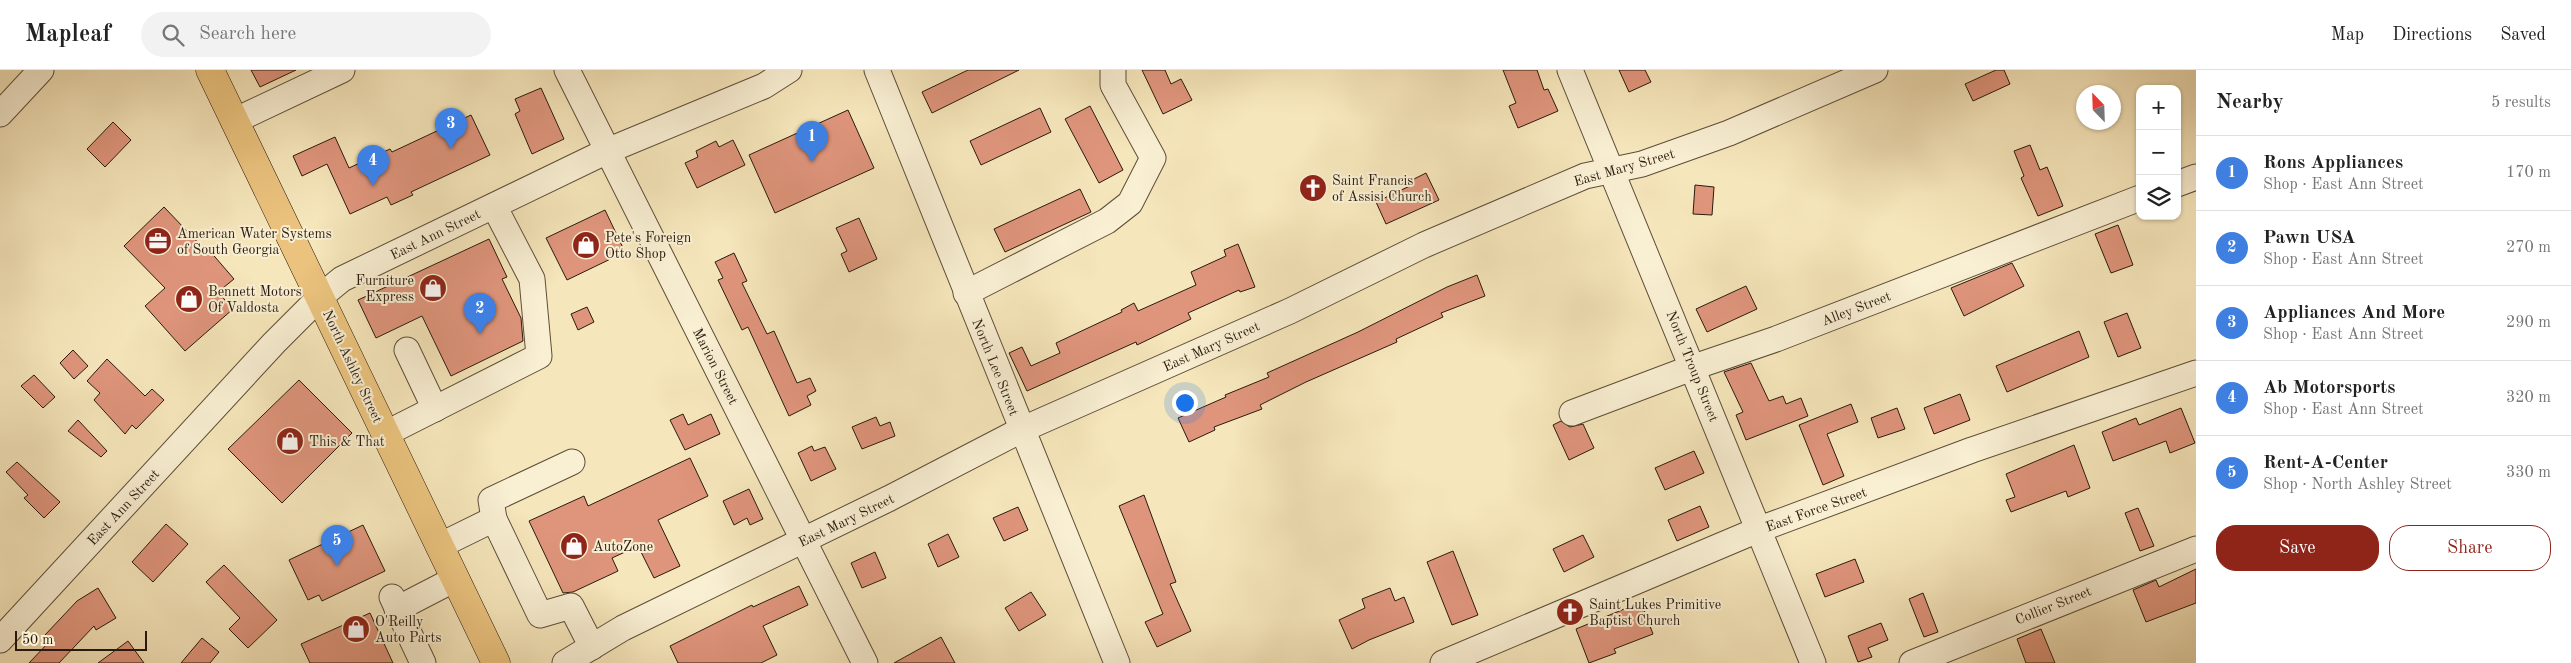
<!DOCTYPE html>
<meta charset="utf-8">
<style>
:root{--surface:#fff;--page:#f2f2f2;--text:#222;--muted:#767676;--line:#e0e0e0;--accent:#8f2418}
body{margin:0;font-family:"Old Standard TT",serif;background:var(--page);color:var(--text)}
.controls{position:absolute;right:15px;top:15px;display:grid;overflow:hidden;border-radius:10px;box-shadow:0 1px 4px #0004}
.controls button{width:45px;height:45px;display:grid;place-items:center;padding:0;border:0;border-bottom:1px solid var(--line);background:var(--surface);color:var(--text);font:25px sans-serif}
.compass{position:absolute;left:2076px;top:15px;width:45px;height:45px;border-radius:50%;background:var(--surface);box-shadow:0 1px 4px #0004;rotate:337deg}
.scale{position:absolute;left:15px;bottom:12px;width:132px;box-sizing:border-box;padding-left:5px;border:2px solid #2a1a0d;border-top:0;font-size:14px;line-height:18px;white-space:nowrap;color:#2a1a0d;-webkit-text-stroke:4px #f9efd3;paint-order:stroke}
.you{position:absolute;left:1184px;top:332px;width:18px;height:18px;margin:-12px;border:4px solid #fff;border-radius:50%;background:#1a73e8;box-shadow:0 0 0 8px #1a73e833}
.badge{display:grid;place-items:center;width:32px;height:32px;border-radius:50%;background:var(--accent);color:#fff;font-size:16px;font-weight:700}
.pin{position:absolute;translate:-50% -41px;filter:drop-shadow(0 1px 2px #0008)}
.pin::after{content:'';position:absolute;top:26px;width:18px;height:15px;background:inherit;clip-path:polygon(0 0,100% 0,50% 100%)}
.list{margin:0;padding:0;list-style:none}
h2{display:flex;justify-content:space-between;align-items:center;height:65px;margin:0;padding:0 20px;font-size:21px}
h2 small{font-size:16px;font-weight:400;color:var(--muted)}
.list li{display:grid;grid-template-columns:32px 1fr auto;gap:15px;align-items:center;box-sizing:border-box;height:75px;padding:0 20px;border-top:1px solid var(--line)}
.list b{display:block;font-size:19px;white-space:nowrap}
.list p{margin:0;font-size:16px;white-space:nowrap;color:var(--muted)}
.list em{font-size:16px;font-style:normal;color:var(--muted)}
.actions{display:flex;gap:10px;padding:15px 20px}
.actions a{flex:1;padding:11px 0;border:1px solid var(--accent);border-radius:20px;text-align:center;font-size:18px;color:var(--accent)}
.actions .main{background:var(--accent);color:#fff}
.icon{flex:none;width:28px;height:28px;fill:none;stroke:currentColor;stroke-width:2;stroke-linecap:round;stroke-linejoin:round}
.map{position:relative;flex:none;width:2196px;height:593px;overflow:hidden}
header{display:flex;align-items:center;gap:30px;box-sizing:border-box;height:70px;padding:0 25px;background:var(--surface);border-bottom:1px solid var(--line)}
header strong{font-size:24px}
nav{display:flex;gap:28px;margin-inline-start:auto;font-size:18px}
.search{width:350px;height:45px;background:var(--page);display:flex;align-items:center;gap:12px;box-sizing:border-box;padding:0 18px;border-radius:28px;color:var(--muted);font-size:19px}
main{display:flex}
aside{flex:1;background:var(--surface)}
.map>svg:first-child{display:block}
.building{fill:#df957c;stroke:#2a1a0d}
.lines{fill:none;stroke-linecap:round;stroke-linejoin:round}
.minor-casing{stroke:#5d4d38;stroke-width:27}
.major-casing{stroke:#2a1a0d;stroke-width:29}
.minor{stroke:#f9efd3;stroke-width:25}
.major{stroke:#ebc37e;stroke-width:28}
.labels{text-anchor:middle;stroke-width:4;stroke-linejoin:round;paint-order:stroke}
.street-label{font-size:14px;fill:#2a1a0d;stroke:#f9efd3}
.poi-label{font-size:14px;fill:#2a1a0d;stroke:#f9efd3;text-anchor:start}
</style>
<header>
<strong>Mapleaf</strong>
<div class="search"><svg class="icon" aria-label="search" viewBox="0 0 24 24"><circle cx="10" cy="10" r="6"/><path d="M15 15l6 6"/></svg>Search here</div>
<nav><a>Map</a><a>Directions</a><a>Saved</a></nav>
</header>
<main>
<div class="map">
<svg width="2196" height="593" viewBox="0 0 2196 593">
<rect width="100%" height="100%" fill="#f6e6bb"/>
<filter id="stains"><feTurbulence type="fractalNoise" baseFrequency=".004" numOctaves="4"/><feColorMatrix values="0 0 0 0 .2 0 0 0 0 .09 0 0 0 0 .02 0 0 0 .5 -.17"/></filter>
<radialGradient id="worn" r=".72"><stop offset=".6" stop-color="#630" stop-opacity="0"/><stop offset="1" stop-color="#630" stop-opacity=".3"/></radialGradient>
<g class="building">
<path d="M251,0H296L260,17Z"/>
<path d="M968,0H1019L932,43L922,22Z"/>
<path d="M1142,0H1165L1171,14L1181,9L1192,30L1163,44Z"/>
<path d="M1503,0H1537L1544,20L1548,19L1558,41L1518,58L1509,36L1516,33Z"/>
<path d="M1619,0H1645L1651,12L1629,22Z"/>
<path d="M1996,0H2004L2010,14L1973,31L1965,14Z"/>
<path d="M541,18L564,69L532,84L515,44L520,41L515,29Z"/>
<path d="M1090,36L1123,100L1099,113L1065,49Z"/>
<path d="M1040,38L1051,62L981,95L970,71Z"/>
<path d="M848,40L874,98L775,143L749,85Z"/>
<path d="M471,45L490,85L411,122L413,125L391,135L387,127L350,144L327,94L302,106L293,86L335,67L349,98L390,79L392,82Z"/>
<path d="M113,52L131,70L105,97L87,79Z"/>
<path d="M733,70L745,95L697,118L685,93L698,87L696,81L716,71L719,77Z"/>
<path d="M2030,75L2040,100L2047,97L2063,136L2038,146L2021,108L2024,106L2014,81Z"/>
<path d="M1426,103L1439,130L1386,154L1376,132L1414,114L1412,110Z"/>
<path d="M1695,115L1714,117L1712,145L1693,144Z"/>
<path d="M1080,119L1091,142L1005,182L994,159Z"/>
<path d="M164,137L207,182L209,180L234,209L218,222L233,239L185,281L145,236L165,218L124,176Z"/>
<path d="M605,140L625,182L567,210L546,168Z"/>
<path d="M859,148L877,189L849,202L841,184L847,181L836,158Z"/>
<path d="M2118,155L2133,195L2111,203L2095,164Z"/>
<path d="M489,169L507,207L502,209L521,248L523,271L451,306L422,246L376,268L358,230Z"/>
<path d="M1238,174L1255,217L1240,222L1239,220L1188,243L1191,249L1137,275L1136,272L1027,321L1009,283L1022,277L1031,296L1060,283L1056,273L1122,242L1121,240L1134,233L1138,241L1196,215L1191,202L1226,186L1224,180Z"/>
<path d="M734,183L747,211L742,213L767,264L774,261L797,313L810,308L816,321L807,326L811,335L789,346L748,257L742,260L718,210L723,208L715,192Z"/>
<path d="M2012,193L2024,216L1964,246L1951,218Z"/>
<path d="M1477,205L1485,226L1441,243L1443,247L1396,269L1397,272L1306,312L1260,335L1262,339L1214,357L1215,360L1189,372L1178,348L1226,327L1225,325L1269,307L1267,303L1358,262L1447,217Z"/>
<path d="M1746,216L1757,239L1707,262L1696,239Z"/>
<path d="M587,237L594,252L578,260L571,244Z"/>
<path d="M2127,243L2141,278L2118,287L2104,252Z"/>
<path d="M2079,261L2089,287L2007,322L1996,296Z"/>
<path d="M73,280L88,296L74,309L60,293Z"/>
<path d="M107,289L145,326L152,319L164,330L136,359L132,355L125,364L94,330L100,323L87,311Z"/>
<path d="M1751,293L1769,331L1783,326L1786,334L1801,328L1808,346L1746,370L1736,345L1743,342L1724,302Z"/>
<path d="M34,305L55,327L43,338L21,316Z"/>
<path d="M299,310L352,363L282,433L228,379Z"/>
<path d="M1960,324L1970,350L1934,364L1924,338Z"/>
<path d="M1851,334L1858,352L1827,364L1844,406L1823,415L1799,355Z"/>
<path d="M1897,338L1905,359L1878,368L1871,348Z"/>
<path d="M2181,338L2195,373L2170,383L2166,371L2113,391L2102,362L2136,348L2139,355Z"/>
<path d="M683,344L688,355L711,344L720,364L685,380L670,350Z"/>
<path d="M876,347L880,356L890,352L895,366L862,379L852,357Z"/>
<path d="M78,350L107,381L101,387L68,361Z"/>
<path d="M1561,351L1570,357L1583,354L1594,378L1569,390L1553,355Z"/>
<path d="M2074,375L2090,418L2068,427L2066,421L2011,442L2006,430L2015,427L2006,404Z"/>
<path d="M812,376L814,381L825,377L836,399L811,411L798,383Z"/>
<path d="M1694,381L1704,403L1665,420L1655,398Z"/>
<path d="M690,388L708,426L658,450L680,496L654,508L638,476L612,488L618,501L573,522L563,523L529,451L584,426L588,436Z"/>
<path d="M17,392L60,432L44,448L24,428L28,425L6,402Z"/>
<path d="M749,419L763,449L750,455L747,448L734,455L723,431Z"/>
<path d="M1144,425L1176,512L1170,514L1191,561L1157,577L1145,552L1163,544L1119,436Z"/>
<path d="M1700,436L1709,457L1677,471L1668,450Z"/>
<path d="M1018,437L1028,460L1004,471L993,448Z"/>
<path d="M2138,438L2154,476L2140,481L2125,443Z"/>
<path d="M166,454L188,474L153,512L132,492Z"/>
<path d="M363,455L385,501L322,531L319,525L308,530L289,490Z"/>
<path d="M948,464L959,487L938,497L928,474Z"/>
<path d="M1583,465L1594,487L1564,502L1553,479Z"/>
<path d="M1453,481L1478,545L1452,555L1427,492Z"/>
<path d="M875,482L886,508L862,518L851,493Z"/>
<path d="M1855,489L1864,512L1825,527L1816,504Z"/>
<path d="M224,495L277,550L248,578L229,559L240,548L206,512Z"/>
<path d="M2196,499V533L2146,552L2133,520L2156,510L2159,517Z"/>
<path d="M799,516L808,535L763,556L777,585L761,593H678L670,576L752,535L753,537Z"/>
<path d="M98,518L116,548L96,560L94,556L59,593H29L50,571L45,565L77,531Z"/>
<path d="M1390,518L1395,531L1404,527L1414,552L1369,570L1352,579L1339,550L1365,538L1362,529Z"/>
<path d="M1031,522L1046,545L1019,561L1005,538Z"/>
<path d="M1923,523L1938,562L1924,567L1909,529Z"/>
<path d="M1641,532L1653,564L1614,579L1616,583L1589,593L1576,559Z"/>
<path d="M370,543L393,593H310L301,574Z"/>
<path d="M1881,553L1888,570L1868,578L1872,587L1858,592L1848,566Z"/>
<path d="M2041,559L2055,593H2026L2017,569Z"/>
<path d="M941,567L955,593H894Z"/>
<path d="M202,568L219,582L210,593H181Z"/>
<path d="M128,571L144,593H98Z"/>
</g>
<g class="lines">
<g class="minor-casing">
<g id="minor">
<path d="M567,0L865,593"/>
<path d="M877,0L1117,593"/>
<path d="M1570,0L1813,593"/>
<path d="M0,44L41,0"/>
<path d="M234,51L342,0"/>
<path d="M2177,114L2196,107"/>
<path d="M966,223L1107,151L1130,133L1153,88L1113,15V0"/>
<path d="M407,280L435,339"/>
<path d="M1572,343L1694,297L1776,269L2140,128"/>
<path d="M385,364L539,286L532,209L494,136"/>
<path d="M494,449L491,430L572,392"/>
<path d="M439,476L494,449L540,545L571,536L592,577"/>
<path d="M392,527L423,593"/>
<path d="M397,539L455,509"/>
<path d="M0,570L274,273L320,227L342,209L607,81L764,16L789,0"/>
<path d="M565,593L623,558L890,428L1021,360L1290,241L1424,175L1585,106L1642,94L1729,63L1875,0"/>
<path d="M1443,593L1760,459L1972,380L2196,303"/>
<path d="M1912,593L2196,479"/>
</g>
</g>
<g class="major-casing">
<path id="major" d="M210,0L496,593"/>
</g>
<use href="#minor" class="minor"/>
<use href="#major" class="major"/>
</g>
<defs>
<g id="church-disc" transform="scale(1.4375)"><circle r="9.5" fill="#8f2418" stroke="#f9efd3"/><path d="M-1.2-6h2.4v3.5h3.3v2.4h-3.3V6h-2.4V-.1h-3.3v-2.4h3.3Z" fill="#fff"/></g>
<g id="office-disc" transform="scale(1.4375)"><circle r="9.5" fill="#8f2418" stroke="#f9efd3"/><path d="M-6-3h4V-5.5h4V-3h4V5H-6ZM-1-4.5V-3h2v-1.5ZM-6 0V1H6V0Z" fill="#fff"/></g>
<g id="shop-disc" transform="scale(1.4375)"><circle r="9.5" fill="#8f2418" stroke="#f9efd3"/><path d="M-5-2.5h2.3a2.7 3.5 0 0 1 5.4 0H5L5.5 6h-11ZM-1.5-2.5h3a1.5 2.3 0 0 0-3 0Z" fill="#fff"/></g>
</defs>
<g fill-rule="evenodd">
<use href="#church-disc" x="1313" y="118"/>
<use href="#office-disc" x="158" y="171"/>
<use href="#shop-disc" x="586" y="175"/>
<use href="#shop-disc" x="433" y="218"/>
<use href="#shop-disc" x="189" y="229"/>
<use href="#shop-disc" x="290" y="371"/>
<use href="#shop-disc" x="574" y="476"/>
<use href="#church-disc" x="1570" y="542"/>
<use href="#shop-disc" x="356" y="559"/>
</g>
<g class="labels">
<g class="street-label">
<text transform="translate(1624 97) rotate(-16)" y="5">East Mary Street</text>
<text transform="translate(435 164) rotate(-26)" y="5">East Ann Street</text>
<text transform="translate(1856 238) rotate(-21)" y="5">Alley Street</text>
<text transform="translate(1211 276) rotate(-24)" y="5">East Mary Street</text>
<text transform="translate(353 296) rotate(65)" y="5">North Ashley Street</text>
<text transform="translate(716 296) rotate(63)" y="5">Marion Street</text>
<text transform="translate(1693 296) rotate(68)" y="5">North Troup Street</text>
<text transform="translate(996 297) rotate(68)" y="5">North Lee Street</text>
<text transform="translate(123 437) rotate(-47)" y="5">East Ann Street</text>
<text transform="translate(1816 439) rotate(-20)" y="5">East Force Street</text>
<text transform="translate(846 450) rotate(-26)" y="5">East Mary Street</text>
<text transform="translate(2053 535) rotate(-22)" y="5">Collier Street</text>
</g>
<g class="poi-label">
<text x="1332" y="115">Saint Francis<tspan x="1332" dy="16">of Assisi Church</tspan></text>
<text x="177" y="168">American Water Systems<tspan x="177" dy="16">of South Georgia</tspan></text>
<text x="605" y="172">Pete's Foreign<tspan x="605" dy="16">Otto Shop</tspan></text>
<text x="414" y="215" text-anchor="end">Furniture<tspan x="414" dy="16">Express</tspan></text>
<text x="208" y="226">Bennett Motors<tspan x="208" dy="16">Of Valdosta</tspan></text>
<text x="309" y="376">This &amp; That</text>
<text x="593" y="481">AutoZone</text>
<text x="1589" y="539">Saint Lukes Primitive<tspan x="1589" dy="16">Baptist Church</tspan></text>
<text x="375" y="556">O'Reilly<tspan x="375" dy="16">Auto Parts</tspan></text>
</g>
</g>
<rect width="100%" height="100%" filter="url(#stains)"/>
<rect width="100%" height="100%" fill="url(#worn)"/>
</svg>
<div class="controls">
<button>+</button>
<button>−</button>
<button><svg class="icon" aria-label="layers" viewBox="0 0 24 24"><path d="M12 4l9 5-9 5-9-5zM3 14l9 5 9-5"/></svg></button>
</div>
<svg class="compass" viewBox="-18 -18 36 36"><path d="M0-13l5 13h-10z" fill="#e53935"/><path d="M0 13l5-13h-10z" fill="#767676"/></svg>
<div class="scale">50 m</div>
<div class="you"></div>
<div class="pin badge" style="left:812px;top:92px;background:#3f7fe0">1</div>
<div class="pin badge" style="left:480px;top:264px;background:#3f7fe0">2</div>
<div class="pin badge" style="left:451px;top:79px;background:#3f7fe0">3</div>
<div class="pin badge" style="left:373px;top:116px;background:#3f7fe0">4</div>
<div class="pin badge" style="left:337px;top:496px;background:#3f7fe0">5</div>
</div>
<aside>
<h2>Nearby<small>5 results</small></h2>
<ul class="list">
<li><span class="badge" style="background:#3f7fe0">1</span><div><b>Rons Appliances</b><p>Shop · East Ann Street</p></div><em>170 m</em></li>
<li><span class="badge" style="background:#3f7fe0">2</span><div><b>Pawn USA</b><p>Shop · East Ann Street</p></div><em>270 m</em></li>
<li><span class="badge" style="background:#3f7fe0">3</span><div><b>Appliances And More</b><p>Shop · East Ann Street</p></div><em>290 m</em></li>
<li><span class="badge" style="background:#3f7fe0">4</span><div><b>Ab Motorsports</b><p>Shop · East Ann Street</p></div><em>320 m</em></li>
<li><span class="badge" style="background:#3f7fe0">5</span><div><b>Rent-A-Center</b><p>Shop · North Ashley Street</p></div><em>330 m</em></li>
</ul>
<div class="actions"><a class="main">Save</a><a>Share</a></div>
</aside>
</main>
